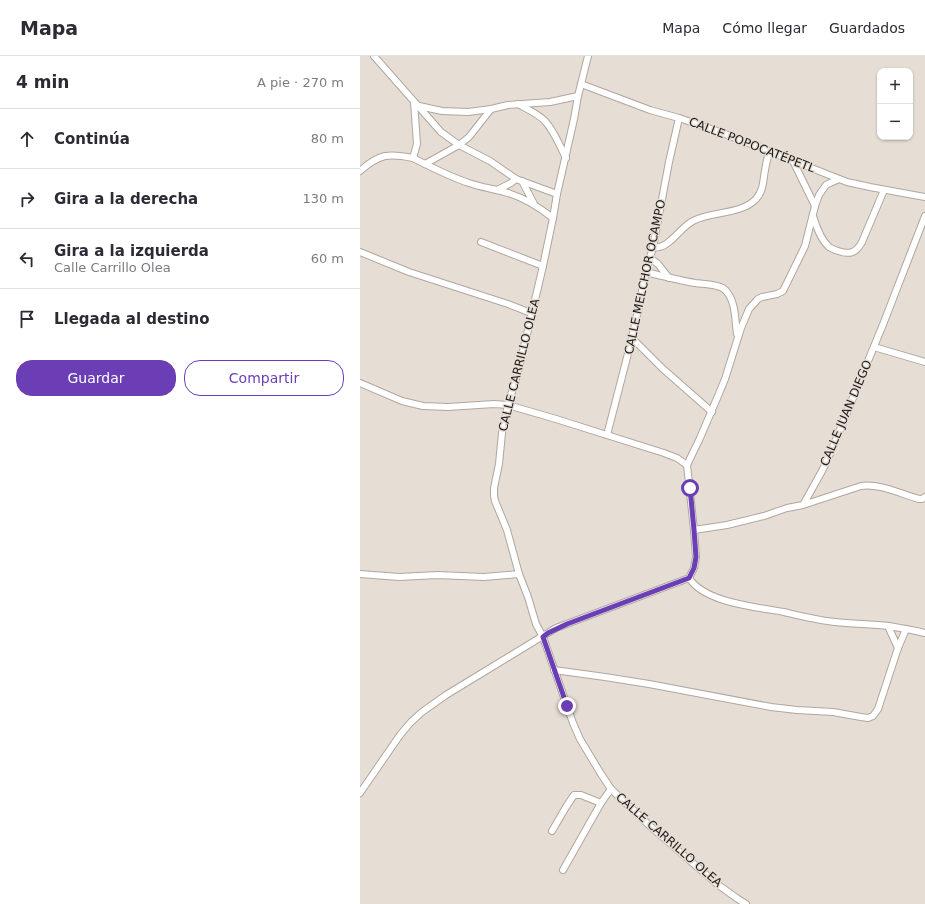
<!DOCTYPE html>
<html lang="es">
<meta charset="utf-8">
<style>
:root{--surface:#fff;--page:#f7f7f7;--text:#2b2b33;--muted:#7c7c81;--line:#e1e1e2;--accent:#6b3eb6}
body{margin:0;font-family:"DejaVu Sans",sans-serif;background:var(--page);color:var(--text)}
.controls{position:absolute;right:12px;top:12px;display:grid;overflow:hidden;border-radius:8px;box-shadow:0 1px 3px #0004}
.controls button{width:36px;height:36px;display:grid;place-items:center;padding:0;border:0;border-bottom:1px solid var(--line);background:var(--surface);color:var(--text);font:20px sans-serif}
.stop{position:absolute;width:12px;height:12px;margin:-9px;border:3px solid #6b3eb6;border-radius:50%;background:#fff}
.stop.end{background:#6b3eb6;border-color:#fff;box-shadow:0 1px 4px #0008}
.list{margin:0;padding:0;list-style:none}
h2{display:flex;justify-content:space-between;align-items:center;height:52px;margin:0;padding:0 16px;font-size:17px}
h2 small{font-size:13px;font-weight:400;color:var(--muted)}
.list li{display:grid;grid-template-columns:26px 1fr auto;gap:12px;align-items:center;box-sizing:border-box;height:60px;padding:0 16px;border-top:1px solid var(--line)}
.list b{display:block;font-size:15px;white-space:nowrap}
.list p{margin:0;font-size:13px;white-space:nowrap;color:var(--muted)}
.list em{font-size:13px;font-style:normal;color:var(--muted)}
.actions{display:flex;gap:8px;padding:12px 16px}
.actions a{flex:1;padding:9px 0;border:1px solid var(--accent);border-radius:16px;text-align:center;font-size:14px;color:var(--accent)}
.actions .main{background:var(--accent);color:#fff}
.icon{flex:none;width:22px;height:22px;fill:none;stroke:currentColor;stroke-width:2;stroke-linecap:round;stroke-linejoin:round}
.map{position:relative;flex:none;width:565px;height:848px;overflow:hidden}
header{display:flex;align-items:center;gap:24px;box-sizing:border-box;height:56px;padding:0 20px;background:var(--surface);border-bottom:1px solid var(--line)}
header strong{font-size:19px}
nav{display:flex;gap:22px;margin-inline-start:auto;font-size:14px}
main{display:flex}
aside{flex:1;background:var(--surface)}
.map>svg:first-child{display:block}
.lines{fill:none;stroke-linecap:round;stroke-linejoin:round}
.minor-casing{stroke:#afa79f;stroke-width:8}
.minor{stroke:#fff;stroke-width:6}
.route{stroke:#6b3eb6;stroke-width:5}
.labels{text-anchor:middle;stroke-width:3;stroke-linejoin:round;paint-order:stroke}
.street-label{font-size:12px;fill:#1c1916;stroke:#e6ded5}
</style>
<header>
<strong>Mapa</strong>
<nav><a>Mapa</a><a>Cómo llegar</a><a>Guardados</a></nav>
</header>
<main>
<aside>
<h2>4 min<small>A pie · 270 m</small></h2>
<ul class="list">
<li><svg class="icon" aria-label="ahead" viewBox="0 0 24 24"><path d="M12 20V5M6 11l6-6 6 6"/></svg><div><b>Continúa</b></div><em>80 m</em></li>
<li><svg class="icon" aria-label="right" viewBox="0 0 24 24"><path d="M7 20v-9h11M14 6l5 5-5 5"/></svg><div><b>Gira a la derecha</b></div><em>130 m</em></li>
<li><svg class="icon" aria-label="left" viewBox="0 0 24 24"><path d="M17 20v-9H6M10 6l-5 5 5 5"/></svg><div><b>Gira a la izquierda</b><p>Calle Carrillo Olea</p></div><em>60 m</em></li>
<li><svg class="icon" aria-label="arrive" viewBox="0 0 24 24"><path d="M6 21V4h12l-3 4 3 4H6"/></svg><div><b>Llegada al destino</b></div></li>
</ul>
<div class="actions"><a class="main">Guardar</a><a>Compartir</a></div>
</aside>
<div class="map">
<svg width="565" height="848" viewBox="0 0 565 848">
<rect width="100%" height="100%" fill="#e6ded5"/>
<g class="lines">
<g class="minor-casing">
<g id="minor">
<path d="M14,0L81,76L99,89L130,105L156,123L197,138"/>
<path d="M228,0L218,40L214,63L197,138L193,162L183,210L159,312L148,349L142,377L139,408L134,432V440L135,445L147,474L159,518L168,541L176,568L183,581L213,667L220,683L241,718L251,733L290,770L357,828L378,843L386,848"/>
<path d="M221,28L290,54L319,62L360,76L487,126L510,131L565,141"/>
<path d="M158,48C167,53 178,58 185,65C194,75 200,90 206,102"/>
<path d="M59,50L82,55L108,56L131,53L148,49L190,46L218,40"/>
<path d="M53,102C71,111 90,121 109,127C123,132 137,133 151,138C167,143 180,152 193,162"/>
<path d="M433,105L455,150"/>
<path d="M65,108L99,89L109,81L131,53"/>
<path d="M0,115C19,98 28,97 53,102L57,88L54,46"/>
<path d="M162,125L174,148"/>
<path d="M137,134L151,127L156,123"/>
<path d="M453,160C456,170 461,184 469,191C472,193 475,194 478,195C490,199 496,197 502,186L524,134"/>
<path d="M121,186L183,210"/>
<path d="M293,191C295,191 297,192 299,191C310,190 322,170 333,165C351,155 381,159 396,143C404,134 403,124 405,114C406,108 408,101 409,95"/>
<path d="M0,196L49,216L148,248L171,257"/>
<path d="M290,202L298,208L309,222"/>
<path d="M286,216C302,220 318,224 335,227C342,228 350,228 357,230C361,231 365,233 367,236C376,247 375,265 377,278"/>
<path d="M272,282L302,312L352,356"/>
<path d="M514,291L565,306"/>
<path d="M0,327L42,345L63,350L88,351L134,348L148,349L196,363L304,397L317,402L327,409"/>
<path d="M247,379L272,282L286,216L293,191L309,106L319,62"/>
<path d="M443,449L501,430C519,427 541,438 559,443H562L565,441"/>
<path d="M334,474L367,469L404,460L427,452L443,449L462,415L470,398L524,266L565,160"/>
<path d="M0,518L39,521L78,519L124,521L159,518"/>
<path d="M329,522C345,547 397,551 424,556C441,560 457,564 475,566C493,568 511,568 529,570C541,572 553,574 565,577"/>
<path d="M528,570L538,592"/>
<path d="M194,614L245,621L289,628L411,651L437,654L473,656L501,661L508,662L513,660L518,653L538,592L546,573"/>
<path d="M0,737L40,679L51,666L62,656L86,639L196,572L329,522L334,512L336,501L334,474L327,409L340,382L358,340L365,323L381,272L389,253L398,243L402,241L417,238L423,235L445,190L455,150L459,139L466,129L470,127L479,123"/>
<path d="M192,775L206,751L214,739H221L241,747"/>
<path d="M203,814L241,747L251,733"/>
</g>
</g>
<use href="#minor" class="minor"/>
</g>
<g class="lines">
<path class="route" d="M207,650L183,581L188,577L207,568L329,522L334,512L336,501L334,474L330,432"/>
</g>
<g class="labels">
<g class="street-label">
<text transform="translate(392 89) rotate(21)" y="4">CALLE POPOCATÉPETL</text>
<text transform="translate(285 221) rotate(-78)" y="4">CALLE MELCHOR OCAMPO</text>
<text transform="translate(159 309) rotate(-76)" y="4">CALLE CARRILLO OLEA</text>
<text transform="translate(486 357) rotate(-67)" y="4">CALLE JUAN DIEGO</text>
<text transform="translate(309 784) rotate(41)" y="4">CALLE CARRILLO OLEA</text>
</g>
</g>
</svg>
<div class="controls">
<button>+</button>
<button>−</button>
</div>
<div class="stop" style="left:330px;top:432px"></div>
<div class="stop end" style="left:207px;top:650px"></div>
</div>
</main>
